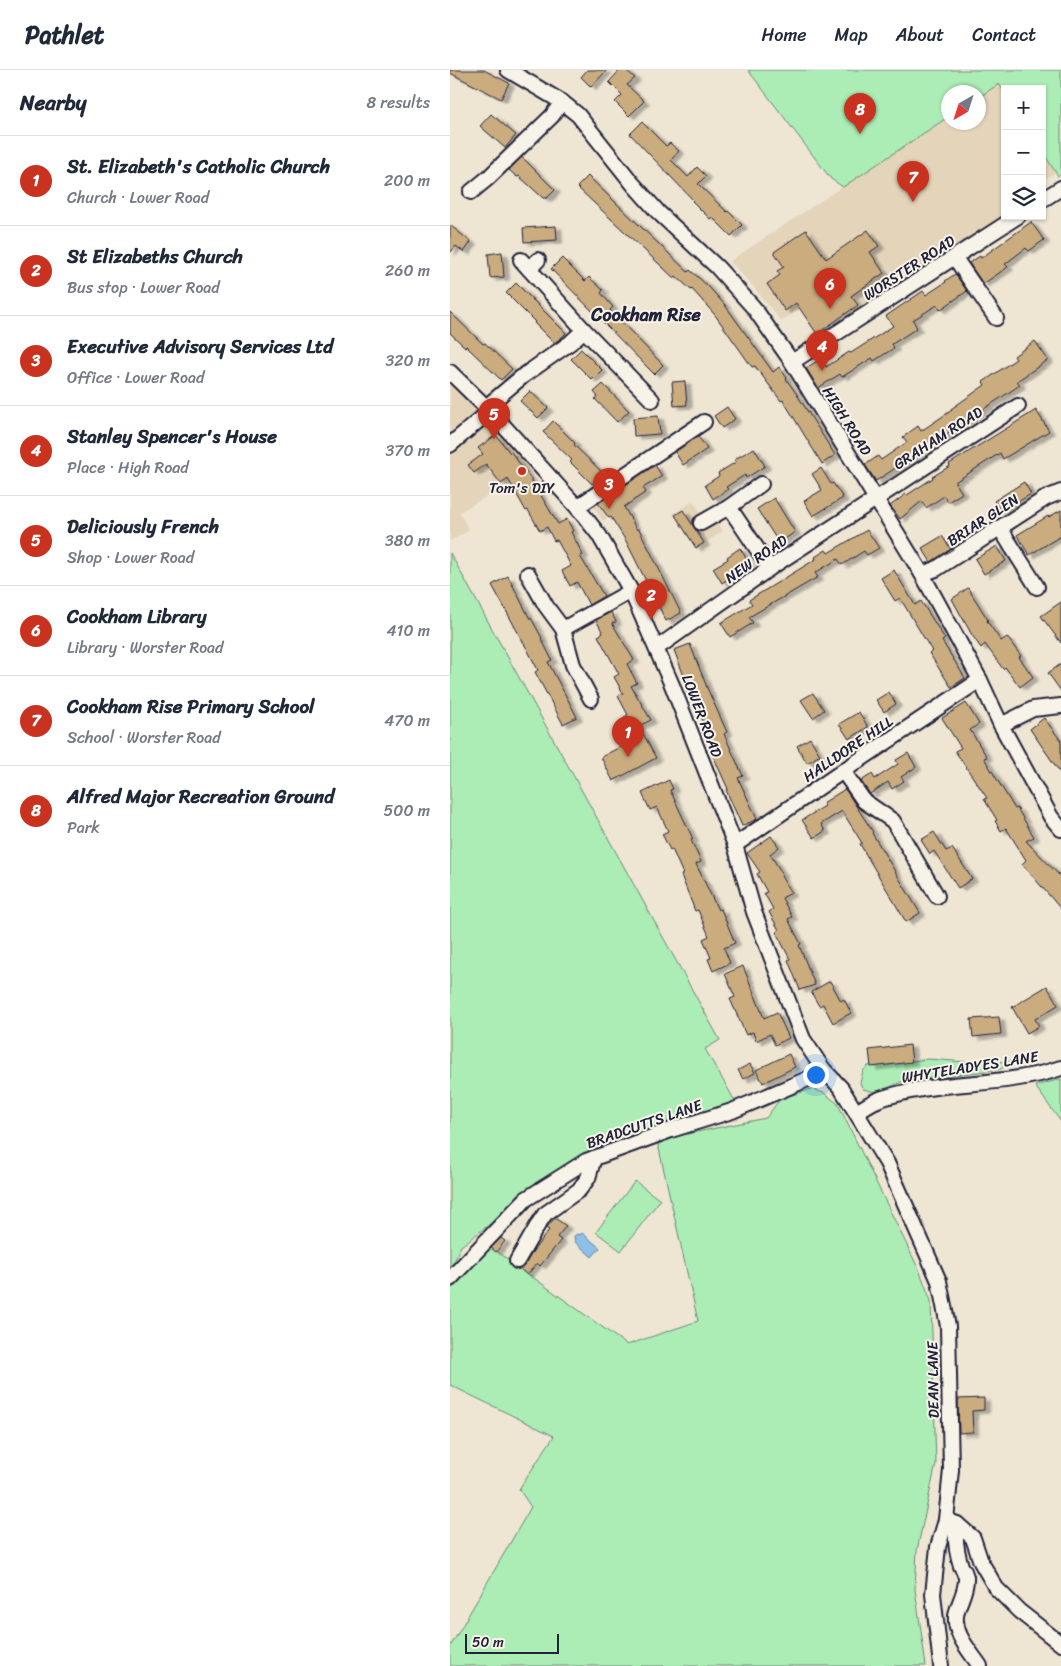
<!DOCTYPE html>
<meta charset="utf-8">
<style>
:root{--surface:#fff;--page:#f2f2f3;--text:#1f2937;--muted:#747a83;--line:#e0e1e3;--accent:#c8321e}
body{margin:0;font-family:Sriracha,sans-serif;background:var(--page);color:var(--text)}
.controls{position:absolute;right:15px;top:15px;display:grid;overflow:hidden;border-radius:0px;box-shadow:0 1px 4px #0004}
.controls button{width:45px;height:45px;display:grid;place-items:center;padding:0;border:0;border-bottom:1px solid var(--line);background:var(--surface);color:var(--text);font:25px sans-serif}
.compass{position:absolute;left:491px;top:15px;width:45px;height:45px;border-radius:50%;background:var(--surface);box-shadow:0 1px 4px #0004;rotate:219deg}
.scale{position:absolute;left:15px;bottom:12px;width:94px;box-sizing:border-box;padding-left:5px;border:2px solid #22223b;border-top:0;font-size:14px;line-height:18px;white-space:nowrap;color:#22223b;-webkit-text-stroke:4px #f7f3e8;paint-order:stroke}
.you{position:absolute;left:365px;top:1004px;width:18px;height:18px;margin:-12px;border:4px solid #fff;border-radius:50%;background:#1a73e8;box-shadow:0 0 0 8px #1a73e833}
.badge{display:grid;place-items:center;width:32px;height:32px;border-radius:50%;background:var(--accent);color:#fff;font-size:16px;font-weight:700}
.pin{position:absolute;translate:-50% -41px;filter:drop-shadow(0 1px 2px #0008)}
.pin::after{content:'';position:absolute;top:26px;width:18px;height:15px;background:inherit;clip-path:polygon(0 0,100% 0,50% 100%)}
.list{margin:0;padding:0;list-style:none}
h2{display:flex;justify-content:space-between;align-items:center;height:65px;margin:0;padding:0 20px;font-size:21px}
h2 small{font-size:16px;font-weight:400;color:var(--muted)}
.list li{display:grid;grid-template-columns:32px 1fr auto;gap:15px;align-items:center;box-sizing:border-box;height:90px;padding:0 20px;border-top:1px solid var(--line)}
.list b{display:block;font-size:19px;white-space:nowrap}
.list p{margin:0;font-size:16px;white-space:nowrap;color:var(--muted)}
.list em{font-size:16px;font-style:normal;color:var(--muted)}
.icon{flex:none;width:28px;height:28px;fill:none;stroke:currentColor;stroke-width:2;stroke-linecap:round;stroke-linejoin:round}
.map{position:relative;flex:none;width:611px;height:1596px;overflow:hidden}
header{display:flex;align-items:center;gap:30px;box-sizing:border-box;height:70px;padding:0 25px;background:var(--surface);border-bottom:1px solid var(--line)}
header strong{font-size:24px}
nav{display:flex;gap:28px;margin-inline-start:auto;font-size:18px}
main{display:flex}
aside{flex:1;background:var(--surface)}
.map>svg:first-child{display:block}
.built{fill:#e3d4ba}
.green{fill:#acedb5;stroke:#678878}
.water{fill:#8dbfe9;stroke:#6280a3}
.building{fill:#caac7f;stroke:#22223b;filter:url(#shadow)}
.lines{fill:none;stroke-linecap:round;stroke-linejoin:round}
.minor-casing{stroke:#22223b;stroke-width:18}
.minor{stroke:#f7f3e8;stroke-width:14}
.poi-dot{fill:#c8321e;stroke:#f7f3e8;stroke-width:2}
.labels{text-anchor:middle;stroke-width:4;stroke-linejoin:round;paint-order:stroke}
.street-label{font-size:15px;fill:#22223b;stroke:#f7f3e8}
.poi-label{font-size:15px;fill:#22223b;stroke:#f7f3e8}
.quarter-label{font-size:18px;font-weight:bold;fill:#22223b;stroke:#f7f3e8}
</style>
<header>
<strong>Pathlet</strong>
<nav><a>Home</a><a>Map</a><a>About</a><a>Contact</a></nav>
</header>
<main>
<aside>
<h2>Nearby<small>8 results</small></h2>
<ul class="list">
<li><span class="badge">1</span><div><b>St. Elizabeth's Catholic Church</b><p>Church · Lower Road</p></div><em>200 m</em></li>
<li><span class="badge">2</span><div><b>St Elizabeths Church</b><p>Bus stop · Lower Road</p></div><em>260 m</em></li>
<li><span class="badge">3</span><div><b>Executive Advisory Services Ltd</b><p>Office · Lower Road</p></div><em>320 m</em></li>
<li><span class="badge">4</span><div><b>Stanley Spencer's House</b><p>Place · High Road</p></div><em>370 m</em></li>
<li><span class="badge">5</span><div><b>Deliciously French</b><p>Shop · Lower Road</p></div><em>380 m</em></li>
<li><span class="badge">6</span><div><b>Cookham Library</b><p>Library · Worster Road</p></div><em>410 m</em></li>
<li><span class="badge">7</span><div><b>Cookham Rise Primary School</b><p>School · Worster Road</p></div><em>470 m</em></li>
<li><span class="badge">8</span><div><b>Alfred Major Recreation Ground</b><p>Park</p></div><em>500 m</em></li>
</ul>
</aside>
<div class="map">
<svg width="611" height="1596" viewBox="0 0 611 1596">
<defs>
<filter id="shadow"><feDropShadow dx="5.5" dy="3" stdDeviation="1" flood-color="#0004"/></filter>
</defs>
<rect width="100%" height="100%" fill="#eee5d3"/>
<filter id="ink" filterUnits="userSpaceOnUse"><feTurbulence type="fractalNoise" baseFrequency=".02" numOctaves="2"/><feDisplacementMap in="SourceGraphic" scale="10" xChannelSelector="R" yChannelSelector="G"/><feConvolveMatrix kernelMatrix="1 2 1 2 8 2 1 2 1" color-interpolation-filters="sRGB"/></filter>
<g filter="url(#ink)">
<g class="built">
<path d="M549,14L555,23V146H557L412,238L392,211L331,251L307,221L280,191L498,47V52H528L529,27Z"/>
<path d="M592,82L606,102L592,111Z"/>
<path d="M0,312L84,400L9,442L19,460L0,471Z"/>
<path d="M183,401L197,422L153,451L139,430Z"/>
<path d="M243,431L253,446L259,442L273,461L246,479L223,444Z"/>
</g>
<g class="green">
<path d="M298,0H611V104L608,106L592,81V19H555V23L549,14L529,27L528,22H498V47L393,117L381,109Z"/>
<path d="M0,483L270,970L255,979L285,1031L226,1051L129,1091L78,1118L40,1154L11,1176L3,1194L0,1198Z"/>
<path d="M478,989L530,993L562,991L551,999L451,1012L434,1020L425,1022L413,1019L410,1013L413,1001L418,996Z"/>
<path d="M611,1009V1052L585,1016Z"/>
<path d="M361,1019L374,1023L388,1034L470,1202L481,1231L486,1394L467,1480L465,1519L476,1596H0V1577L81,1437L69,1419L104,1366L0,1315V1214L34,1172L177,1275L248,1251L207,1070L316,1048L330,1029Z"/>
<path d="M185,1111L210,1130L171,1181L146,1162Z"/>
</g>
<path class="water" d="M132,1163L150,1178L142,1187L125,1172L124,1166L127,1164L130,1165Z"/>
<g class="building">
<path d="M0,0H34L59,13L51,29L0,3Z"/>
<path d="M137,0H157L141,17L131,7Z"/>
<path d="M170,0H176L185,8L177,15L194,31L179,46L165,32L172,25L159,12Z"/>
<path d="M41,44L66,65L55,78L30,56Z"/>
<path d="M192,52L216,76L220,73L229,81L221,90L238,107L247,97L256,106L248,114L277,142L278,141L292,155L281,166L262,147L260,149L242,131L243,130L180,64Z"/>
<path d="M72,87L105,120L97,128H93L69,106L67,107L59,100Z"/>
<path d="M138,106L238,202L240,200L259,217L275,235L323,302L329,297L337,308L336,309L346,323L385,385L372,394L333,330L331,331L305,296L302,297L265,245L242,219L241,220L226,206L224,208L127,117Z"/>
<path d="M581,152L594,170L579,181L576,178L555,194L558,197L533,214L519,193L530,186L531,188Z"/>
<path d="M0,155L21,172L14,182L6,176L0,183Z"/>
<path d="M106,156L107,170L74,172L73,158Z"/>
<path d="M356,160L376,189L418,160L429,176L420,182L434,203L401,226L408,235L367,264L346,233L335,241L317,214L330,205L327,201L334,197L324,182Z"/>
<path d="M52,182L54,207L40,208L38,184Z"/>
<path d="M112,188L135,211L139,207L153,220L151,223L163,237L160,240L213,295L204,304L101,199Z"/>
<path d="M505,204L517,221L490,240L487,235L463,250L467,258L442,274L444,278L424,291L422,288L392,307L390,304L368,318L356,298L370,289L376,297L399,282L401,283L443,256L436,246L473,221L476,225L496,212L495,211Z"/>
<path d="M66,213L116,263L111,268L104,273L84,253L85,252L56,223Z"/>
<path d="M0,242L33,274L35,273L62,299L51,310L16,276L15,277L0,263Z"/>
<path d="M585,271L598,290L567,311L570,315L426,411L415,395L428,386L431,390L457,372L453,367L468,356L471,361L502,340L501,339L535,315L533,312L566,289L564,286Z"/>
<path d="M131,279L152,300L142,310L121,289Z"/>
<path d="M235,311L237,335L224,336L222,312Z"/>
<path d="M153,314L179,341L167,352L145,329L148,327L144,322Z"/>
<path d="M80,321L98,338L88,348L70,331Z"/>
<path d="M277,337L285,349L272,358L264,346Z"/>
<path d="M586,340L599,361L553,389L550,383L505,412L512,423L498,432L494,426L476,438L472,431L450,449L442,438L440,436L456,424L457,425L483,408L482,407L500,396L499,394Z"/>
<path d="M208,346L210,364L184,366L183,348Z"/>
<path d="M103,351L125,373L124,375L153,403L142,414L120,392L122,390L93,362Z"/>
<path d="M46,365L60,383L61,382L81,409L108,454L117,449L123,461L121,462L133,485L130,486L154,526L139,535L127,512L120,516L112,501L121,496L107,470L104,471L97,457L90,461L78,440L76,441L58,409L51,414L36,394L24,403L18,395L33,384L28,378Z"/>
<path d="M248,366L257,379L233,395L225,382Z"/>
<path d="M304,378L315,396L296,408L295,405L276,417L278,419L263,429L255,415L269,406L268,403L286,392L285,389Z"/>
<path d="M205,395L212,406L193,418L196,422L174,437L187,460L189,459L231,543L216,551L176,471L161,447L159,448L148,433Z"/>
<path d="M371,398L381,414L383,413L393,428L363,446L354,431L372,420L362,404Z"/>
<path d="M574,412L581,424L551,442L544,431Z"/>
<path d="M324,428L345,462L329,473L307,439Z"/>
<path d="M233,440L254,473L246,478L225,445Z"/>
<path d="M611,440V466L579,485L567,465L598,446L599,447Z"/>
<path d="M417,460L429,478L417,485L414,481L392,495L388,489L365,503L368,507L299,547L303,553L280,567L271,553L302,534L299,530L366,489L365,487L376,480L378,483Z"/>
<path d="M492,466L501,479L481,492L472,478Z"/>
<path d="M547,476L556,491L534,504L525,489Z"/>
<path d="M290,478L299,493L285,501L287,503L272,513L263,498L278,489L277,487Z"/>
<path d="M444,500L465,535L471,531L495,569L492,571L515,608L501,617L479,583L482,581L450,528L445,531L431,508Z"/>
<path d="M58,506L80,549L81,548L92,568H91L102,590L98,592L127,647L113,654L85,602L88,600L77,579L42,515Z"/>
<path d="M518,518L538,550L537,551L551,571L557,567L571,586L569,587L583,607L570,617L555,597L553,599L535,574L531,578L522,565L502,529Z"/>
<path d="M611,532V573L591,546Z"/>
<path d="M161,542L166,552L162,553L184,590L177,594L187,613L181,616L201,650L189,656L206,688L163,711L151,687L185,669L174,647L178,645L168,626L173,623L164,607L169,604L148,566L153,563L146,550Z"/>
<path d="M240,574L258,620L277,662L274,664L293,706L288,708L307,749L292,756L276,720L278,719L260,679L265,677L242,627L224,580Z"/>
<path d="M611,594V621L598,603Z"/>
<path d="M439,622L446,634L434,642L426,630Z"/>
<path d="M363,623L374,640L363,648L351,630Z"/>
<path d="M516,633L529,654L520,660L537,687L534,688L565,739L567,738L584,767L576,771L611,807V839L572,794L576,790L556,758L551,761L545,751L547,750L534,729L537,728L505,681L511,678L492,648Z"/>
<path d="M409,642L418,657L399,669L389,654Z"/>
<path d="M594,648L611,671V704L580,659Z"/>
<path d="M360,668L370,685L357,693L347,676Z"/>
<path d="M458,683L466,697L451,707L454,711L442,719L438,712L420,724L411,711L422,704L425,709L448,694L446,690Z"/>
<path d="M219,710L223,719L220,720L243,769L241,770L251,792L246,794L268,840L271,839L285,873L274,878L280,893L263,901L258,889L261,888L253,869L259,866L248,840L245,841L231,805L233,804L222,779L220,780L212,764L218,761L207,737L200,740L192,723Z"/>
<path d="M395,719L423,762L422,763L470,843L456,852L418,788L410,774L412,773L392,741L371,754L375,761L364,768L352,750L375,736L373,733Z"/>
<path d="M484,762L496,781L502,778L522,809L508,818L484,781L480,784L471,770Z"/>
<path d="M321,766L329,777L320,784L333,805L331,806L341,823L332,828L342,847L338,849L351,874L349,875L365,915L350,920L338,890L340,889L326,862L329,860L319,842L323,839L314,823L317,822L307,804L310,802L297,783Z"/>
<path d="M293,896L314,948L327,942L339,968L325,975L320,964L306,971L303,962L296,965L280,929L285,927L275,904Z"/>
<path d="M380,911L391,931L394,929L401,943L383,953L373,934L369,936L361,922Z"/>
<path d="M597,916L608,935L585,949L589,956L577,963L562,937Z"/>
<path d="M549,947L551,964L523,967L521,949Z"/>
<path d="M460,975L462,992L421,997L419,980Z"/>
<path d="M339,984L345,997L313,1013L306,1000Z"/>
<path d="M300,994L305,1003L293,1009L288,1000Z"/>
<path d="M105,1148L116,1156L107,1167L111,1170L90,1196L87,1193L77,1205L70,1199L75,1195L83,1181L99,1160L96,1158Z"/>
<path d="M51,1168L55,1171L46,1182L41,1178Z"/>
<path d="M534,1328V1340L522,1341L523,1362L509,1363L508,1329Z"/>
</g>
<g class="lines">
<g class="minor-casing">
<g id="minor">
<path d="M58,0L112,32L128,45L183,114L208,142L267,197L304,238L342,292L472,504L530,610L551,655L601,747L611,759"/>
<path d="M21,122L38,108L102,46L112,32"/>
<path d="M592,130L611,118"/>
<path d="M505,188L546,248"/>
<path d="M71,190L134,260L202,330"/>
<path d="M79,199L88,190"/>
<path d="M342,292L568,146"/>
<path d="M0,302L40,341L127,437L149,465L181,521L222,615L285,775L304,842L353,969L373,999L391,1018L437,1093L489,1211L498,1256L501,1400L496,1450L488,1477L483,1524L491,1596"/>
<path d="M36,337L73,306L120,273L134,260"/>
<path d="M0,375L40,341"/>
<path d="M127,437L254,352"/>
<path d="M279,437L320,498"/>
<path d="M251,453L279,437L311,414"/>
<path d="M550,458L587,517"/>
<path d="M78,504L96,536L113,559L123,595L141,629"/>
<path d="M472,504L486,499L596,428L611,422"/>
<path d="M113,559L181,521"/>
<path d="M207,578L320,498L568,336"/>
<path d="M551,655L583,639L611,636"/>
<path d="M393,701L414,731L443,751L487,826"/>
<path d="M285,775L393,701L530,610"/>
<path d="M407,1042C414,1037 422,1032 430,1029C489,1009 552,1018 611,998"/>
<path d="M67,1191L89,1153L95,1144L129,1120L138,1108L144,1088"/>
<path d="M0,1209L76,1129L136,1091L221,1060L282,1041L360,1008L373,999"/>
<path d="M496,1450L507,1454L523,1468L531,1492L546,1518L569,1541L611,1574"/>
<path d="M507,1454C504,1468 507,1483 511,1496C513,1499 515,1503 516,1507C517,1519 510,1530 507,1541C501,1561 519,1580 530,1596"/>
</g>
</g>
<use href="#minor" class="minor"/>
</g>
</g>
<circle class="poi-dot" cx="72" cy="401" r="5"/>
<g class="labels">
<g class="street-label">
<text transform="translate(459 198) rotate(-33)" y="5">WORSTER ROAD</text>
<text transform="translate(397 351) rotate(58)" y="5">HIGH ROAD</text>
<text transform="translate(488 368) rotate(-33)" y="5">GRAHAM ROAD</text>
<text transform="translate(533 450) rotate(-33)" y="5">BRIAR GLEN</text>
<text transform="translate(306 489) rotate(-35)" y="5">NEW ROAD</text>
<text transform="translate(252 646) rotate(69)" y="5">LOWER ROAD</text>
<text transform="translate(398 679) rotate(-34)" y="5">HALLDORE HILL</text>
<text transform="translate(520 997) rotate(-9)" y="5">WHYTELADYES LANE</text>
<text transform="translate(194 1054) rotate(-19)" y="5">BRADCUTTS LANE</text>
<text transform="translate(483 1310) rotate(-91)" y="5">DEAN LANE</text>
</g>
<g class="poi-label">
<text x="72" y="423">Tom's DIY</text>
</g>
<g class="quarter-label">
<text x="196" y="251">Cookham Rise</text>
</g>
</g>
</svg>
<div class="controls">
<button>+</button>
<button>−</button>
<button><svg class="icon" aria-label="layers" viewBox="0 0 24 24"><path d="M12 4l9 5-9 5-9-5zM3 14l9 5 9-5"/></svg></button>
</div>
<svg class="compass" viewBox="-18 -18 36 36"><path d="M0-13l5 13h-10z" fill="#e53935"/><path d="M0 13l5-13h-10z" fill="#747a83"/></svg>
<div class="scale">50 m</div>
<div class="you"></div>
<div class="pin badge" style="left:178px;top:687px">1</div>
<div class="pin badge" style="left:201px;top:550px">2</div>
<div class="pin badge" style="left:159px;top:439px">3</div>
<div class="pin badge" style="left:372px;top:301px">4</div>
<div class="pin badge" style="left:44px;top:369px">5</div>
<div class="pin badge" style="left:380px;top:239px">6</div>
<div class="pin badge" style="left:463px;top:132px">7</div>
<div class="pin badge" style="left:410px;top:64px">8</div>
</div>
</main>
